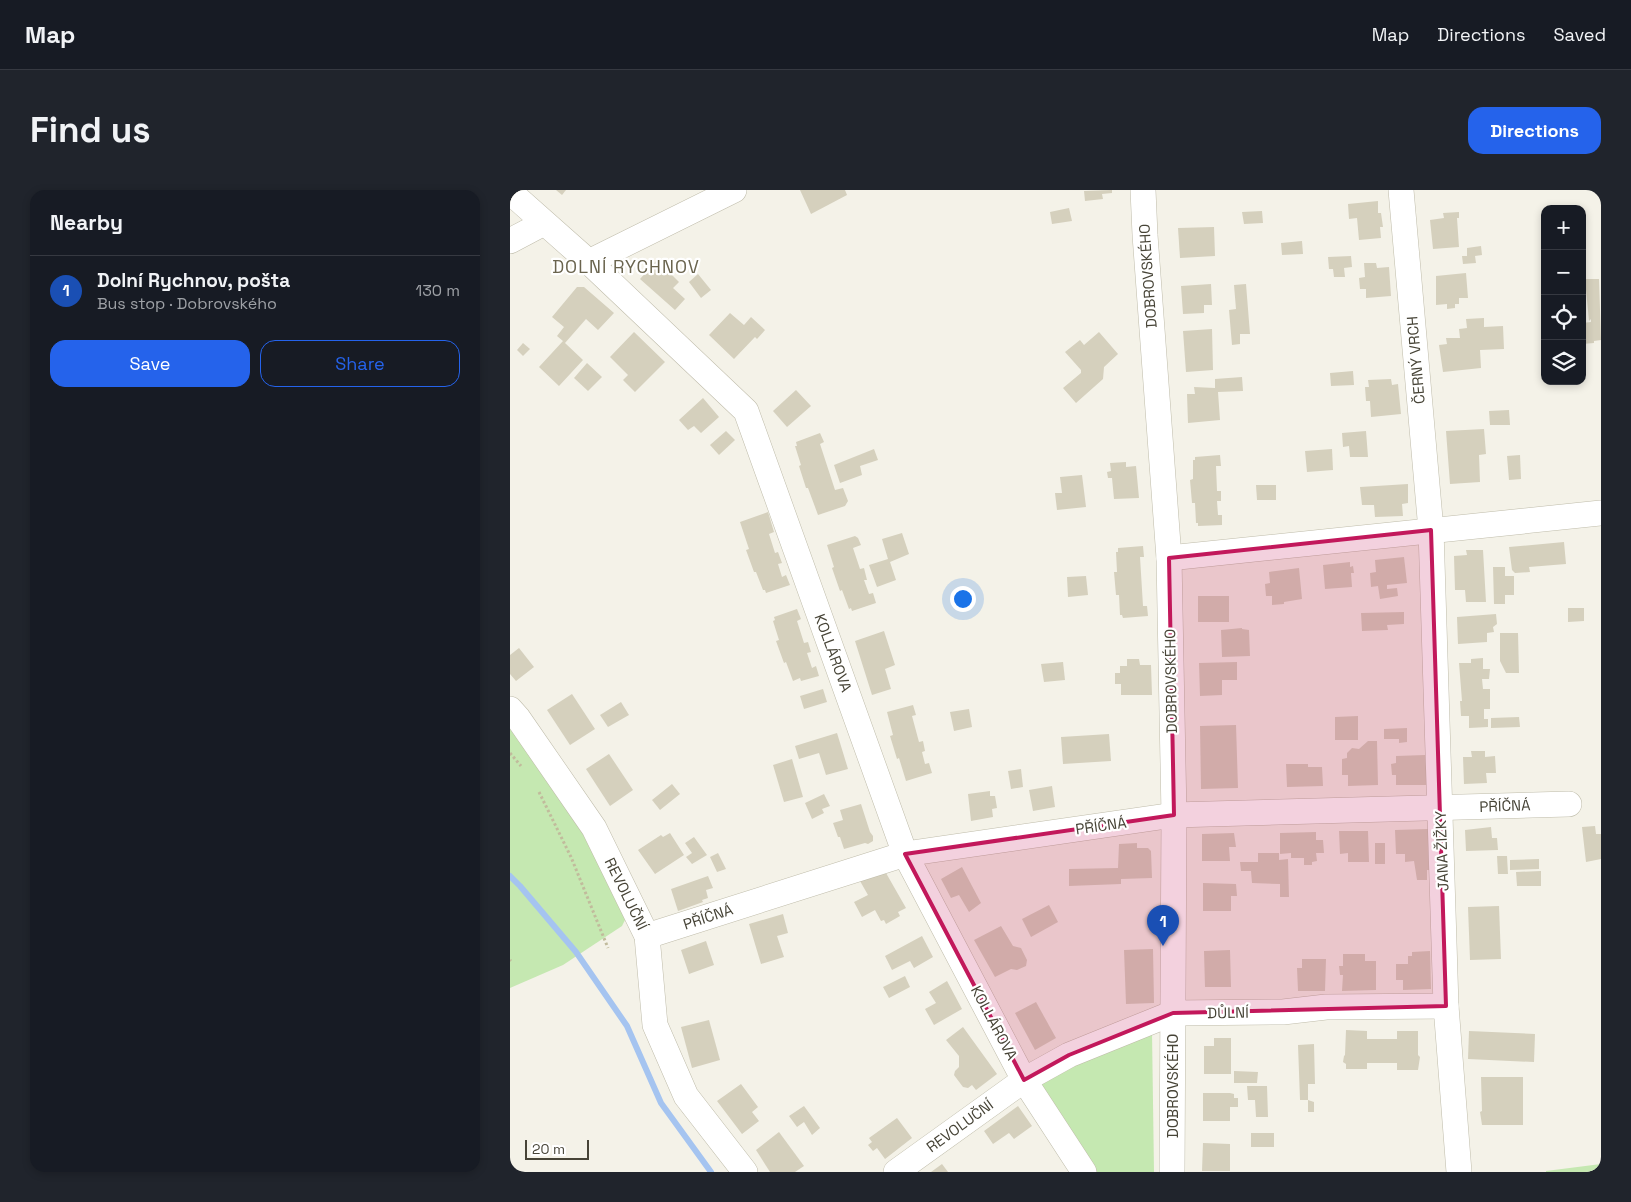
<!DOCTYPE html>
<meta charset="utf-8">
<style>
:root{--surface:#171b24;--page:#20242c;--text:#f1f3f6;--muted:#9ea1a6;--line:#363941;--accent:#2563eb}
body{margin:0;font-family:"Space Grotesk",sans-serif;background:var(--page);color:var(--text)}
.controls{position:absolute;right:15px;top:15px;display:grid;overflow:hidden;border-radius:10px;box-shadow:0 2px 8px #0003}
.controls button{width:45px;height:45px;display:grid;place-items:center;padding:0;border:0;border-bottom:1px solid var(--line);background:var(--surface);color:var(--text);font:25px sans-serif}
.scale{position:absolute;left:15px;bottom:12px;width:64px;box-sizing:border-box;padding-left:5px;border:2px solid #474437;border-top:0;font-size:14px;line-height:18px;white-space:nowrap;color:#474437;-webkit-text-stroke:4px #fff;paint-order:stroke}
.you{position:absolute;left:452px;top:408px;width:18px;height:18px;margin:-12px;border:4px solid #fff;border-radius:50%;background:#1a73e8;box-shadow:0 0 0 8px #1a73e833}
.badge{display:grid;place-items:center;width:32px;height:32px;border-radius:50%;background:var(--accent);color:#fff;font-size:16px;font-weight:700}
.pin{position:absolute;translate:-50% -41px;filter:drop-shadow(0 1px 2px #0008)}
.pin::after{content:'';position:absolute;top:26px;width:18px;height:15px;background:inherit;clip-path:polygon(0 0,100% 0,50% 100%)}
.list{margin:0;padding:0;list-style:none}
h2{display:flex;justify-content:space-between;align-items:center;height:65px;margin:0;padding:0 20px;font-size:21px}
h2 small{font-size:16px;font-weight:400;color:var(--muted)}
.list li{display:grid;grid-template-columns:32px 1fr auto;gap:15px;align-items:center;box-sizing:border-box;height:70px;padding:0 20px;border-top:1px solid var(--line)}
.list b{display:block;font-size:19px;white-space:nowrap}
.list p{margin:0;font-size:16px;white-space:nowrap;color:var(--muted)}
.list em{font-size:16px;font-style:normal;color:var(--muted)}
.actions{display:flex;gap:10px;padding:15px 20px}
.actions a{flex:1;padding:11px 0;border:1px solid var(--accent);border-radius:15px;text-align:center;font-size:18px;color:var(--accent)}
.actions .main{background:var(--accent);color:#fff}
.icon{flex:none;width:28px;height:28px;fill:none;stroke:currentColor;stroke-width:2;stroke-linecap:round;stroke-linejoin:round}
.map{position:relative;flex:none;width:1091px;height:982px;overflow:hidden;border-radius:15px}
header{display:flex;align-items:center;gap:30px;box-sizing:border-box;height:70px;padding:0 25px;background:var(--surface);border-bottom:1px solid var(--line)}
header strong{font-size:24px}
nav{display:flex;gap:28px;margin-inline-start:auto;font-size:18px}
.intro{display:flex;align-items:center;justify-content:space-between;box-sizing:border-box;height:120px;padding:0 30px}
h1{margin:0;font-size:35px}
.button{padding:12px 22px;border-radius:15px;background:var(--accent);color:#fff;font-size:18px;font-weight:700}
main{display:flex;gap:30px;padding:0 30px}
aside{flex:1;background:var(--surface);border-radius:15px;box-shadow:0 2px 8px #0003}
.map>svg:first-child{display:block}
.green{fill:#c5e8b1}
.lines{fill:none;stroke-linecap:round;stroke-linejoin:round}
.stream{stroke:#a5c4f0;stroke-width:6}
.building{fill:#d5d0bd}
.minor-casing{stroke:#bfbcaa;stroke-width:26}
.path{stroke:#c1bb9c;stroke-width:3;stroke-dasharray:2.5 2.5;stroke-linecap:butt}
.minor{stroke:#fff;stroke-width:25}
.marked{fill:#c2185b;fill-opacity:0.2;stroke:#c2185b;stroke-width:4;stroke-linejoin:round}
.labels{text-anchor:middle;stroke-width:4.5;stroke-linejoin:round;paint-order:stroke}
.street-label{font-size:15px;fill:#474437;stroke:#fff}
.quarter-label{font-size:18px;letter-spacing:1px;fill:#6a644e;stroke:#fff}
</style>
<header>
<strong>Map</strong>
<nav><a>Map</a><a>Directions</a><a>Saved</a></nav>
</header>
<div class="intro"><h1>Find us</h1><a class="button">Directions</a></div>
<main>
<aside>
<h2>Nearby<small></small></h2>
<ul class="list">
<li><span class="badge" style="background:#1a4fb4">1</span><div><b>Dolní Rychnov, pošta</b><p>Bus stop · Dobrovského</p></div><em>130 m</em></li>
</ul>
<div class="actions"><a class="main">Save</a><a>Share</a></div>
</aside>
<div class="map">
<svg width="1091" height="982" viewBox="0 0 1091 982">
<rect width="100%" height="100%" fill="#f4f2e8"/>
<g class="green">
<path d="M0,535L41,587L87,667L115,730L112,736L53,775L0,798Z"/>
<path d="M642,842L644,982H586L527,893L630,846Z"/>
<path d="M1091,974V982H1036V981Z"/>
</g>
<g class="lines">
<path class="stream" d="M0,686L10,696L66,762L117,836L151,913L201,982"/>
</g>
<g class="building">
<path d="M46,0H56L52,5Z"/>
<path d="M290,0H335L337,5L301,24Z"/>
<path d="M602,0V3L592,4L593,9L575,11L574,1Z"/>
<path d="M868,11V23H871L873,37H870L871,48L849,50L847,28L839,29L838,14Z"/>
<path d="M559,18L562,31L542,34L540,22Z"/>
<path d="M752,21L753,33L734,34L732,22Z"/>
<path d="M949,22V28H947L949,57L923,59L920,30L934,28L933,23Z"/>
<path d="M704,37L705,66L670,68L668,38Z"/>
<path d="M792,51L793,64L772,65L771,53Z"/>
<path d="M971,56L972,65L965,66L966,73L953,74L952,66H957V58Z"/>
<path d="M841,66L842,77L834,78L835,87H824L823,79H819L818,67Z"/>
<path d="M147,70L169,92L163,98L175,109L165,120L130,89Z"/>
<path d="M854,73H866L867,78L879,77L881,106L856,108V99H850L849,88L855,87Z"/>
<path d="M956,83L958,108H949V114H945V118L937,119V114L926,115V86Z"/>
<path d="M188,84L201,100L191,108L179,92Z"/>
<path d="M1075,89H1089L1091,150L1084,151V153L1072,154V133L1081,132V129L1079,131Z"/>
<path d="M701,94L702,115H694V123L673,124L671,96Z"/>
<path d="M736,94L740,144H730V154L722,155L719,120L726,119L724,95Z"/>
<path d="M67,97H74L104,123L88,140L76,129L55,153L73,170L49,196L29,177L53,151L47,146L54,137L42,127Z"/>
<path d="M220,123L234,135L241,127L255,140L247,149L245,147L224,169L199,145Z"/>
<path d="M974,128V137L993,136L994,159L970,160L971,178L933,182L929,155L937,154L936,148H950L949,139L957,138L956,129Z"/>
<path d="M702,139L703,180L676,182L673,141Z"/>
<path d="M124,142L155,172L125,202L113,190L118,185L100,167Z"/>
<path d="M589,142L608,164L594,177L593,189L566,213L553,198L571,183V180L555,162L570,150L574,155Z"/>
<path d="M13,153L20,159L13,166L7,160Z"/>
<path d="M77,173L92,187L78,201L64,188Z"/>
<path d="M843,181L844,195L821,196L820,183Z"/>
<path d="M732,187L733,201L708,202L710,230L678,233L677,204H685L684,197L705,198V189Z"/>
<path d="M881,189L882,195L888,194L891,224L861,227L860,211H856L855,197H859L858,190Z"/>
<path d="M286,200L301,216L277,237L263,221Z"/>
<path d="M193,208L209,227L191,243L184,236L178,240L169,230Z"/>
<path d="M999,220L1000,235H980L979,221Z"/>
<path d="M974,239L976,264L969,265L970,292L940,294L936,241Z"/>
<path d="M216,241L225,250L209,265L200,255Z"/>
<path d="M856,241L858,267H840L839,256L833,257L832,243Z"/>
<path d="M310,243L314,252L310,254L325,300L333,298L338,311L335,316L308,325L298,298H296L289,276L291,275L285,256H287L286,252Z"/>
<path d="M364,259L368,270L350,276L352,285L330,293L324,275Z"/>
<path d="M822,259L823,280L797,282L795,261Z"/>
<path d="M710,265L711,276H706L707,301H711V311H707L708,325H712V335L688,336V333H686L685,313H682L680,290L683,289V270H685V267Z"/>
<path d="M1010,265L1011,289L999,290L997,266Z"/>
<path d="M616,272V277L626,276L629,308L604,309L602,288H598L597,282L601,281L600,273Z"/>
<path d="M572,285L576,317L547,320L545,303H552L550,287Z"/>
<path d="M898,294V313L892,314L893,326L865,327L864,315H852L850,297Z"/>
<path d="M746,295H766V310H747Z"/>
<path d="M258,322L264,342L259,344L265,363L268,362L272,373L268,374L272,387L276,385L280,395L256,403L255,400H253L246,382H244L236,360L239,359L230,332Z"/>
<path d="M392,343L399,364L380,372L386,390L367,397L359,375L378,369L372,349Z"/>
<path d="M345,346L348,348L351,355L343,358L350,379L354,378L357,390H354L359,404L363,403L366,413L342,421L341,418L339,419L332,400L330,401L322,378L324,377L317,355Z"/>
<path d="M1054,352L1056,374L1019,377L1020,382L1005,383L1002,380L999,357Z"/>
<path d="M633,356L634,367H630L633,416H637L638,426L613,428L612,425H610L609,405H606L604,382H607L606,362H608V358Z"/>
<path d="M956,360H973L976,412H956L955,400H945L944,366L957,365Z"/>
<path d="M894,367L897,393L877,395V399L887,398L888,406L870,409L868,396L861,397L860,383L866,382L865,370Z"/>
<path d="M840,372V377L843,376L844,383H841L842,397L815,399L813,375Z"/>
<path d="M983,377H995V386H1004V405H995V414H984Z"/>
<path d="M789,378L792,409L774,412V414L762,415V406H756L755,394L760,393L759,382Z"/>
<path d="M576,386L578,405L558,407L557,387Z"/>
<rect x="688" y="406" width="31" height="26"/>
<path d="M1058,418H1074V431L1058,432Z"/>
<path d="M287,419L291,429L287,431L294,453L298,452L301,462L297,463L302,478L306,476L309,486L291,491L290,488L283,491L276,472L274,473L266,451L269,450L263,431L265,430L264,427Z"/>
<path d="M894,422V434L877,435L878,440L852,441L851,423Z"/>
<path d="M986,424L987,434L983,437L984,442L977,443V452L948,454L947,427Z"/>
<path d="M732,438V439L739,440L740,466L712,467L711,440Z"/>
<path d="M374,441L385,475L375,479L381,499L362,505L345,451Z"/>
<path d="M990,443H1008L1009,483H996L990,471Z"/>
<path d="M9,458L24,477L6,491L0,484V465Z"/>
<path d="M973,468V479H980L979,489H972L973,499H980V519H974V529H978V537L959,538V526H951L950,511H952L949,473H961V469Z"/>
<path d="M617,469H629L630,475H641L642,505H611V494H605V483H610V476H617Z"/>
<path d="M553,472L555,490L534,492L531,474Z"/>
<path d="M727,472V490H712V505L690,506L689,473Z"/>
<path d="M313,499L317,512L294,519L290,506Z"/>
<path d="M62,504L85,539L60,555L37,520Z"/>
<path d="M111,512L119,525L98,537L90,525Z"/>
<path d="M403,515L406,525L402,526L409,552L413,551L415,561L412,562L415,574L419,573L422,583L396,591L389,568L387,569L380,546L383,545L377,522Z"/>
<path d="M459,519L462,537L444,541L440,522Z"/>
<path d="M848,526V550H825V527Z"/>
<path d="M1009,527L1010,537L981,538V528Z"/>
<path d="M726,535L728,598L691,599L690,536Z"/>
<path d="M897,538V552L889,553V549H874V539Z"/>
<path d="M327,543L338,579L316,585L309,563L289,569L285,556Z"/>
<path d="M599,544L601,571L553,574L551,547Z"/>
<path d="M858,551H867L868,595L838,596V585H832V569L837,568V563L842,558L849,559Z"/>
<path d="M961,561H975V567L985,566L986,583H976L977,593L954,594L953,567H962Z"/>
<path d="M99,564L123,600L100,616L76,579Z"/>
<path d="M915,565L917,592L916,595H886V585H882L881,574L886,573V566Z"/>
<path d="M282,569L293,607L274,612L263,575Z"/>
<path d="M776,574H798V577H812L813,596L777,597Z"/>
<path d="M511,579L513,597L501,599L498,581Z"/>
<path d="M162,594L170,604L150,620L142,610Z"/>
<path d="M542,596L545,617L523,621L519,600Z"/>
<path d="M480,601V606H485L487,618L482,619L483,627L461,631L458,604Z"/>
<path d="M314,604L320,616L312,619L314,623L302,629L295,613Z"/>
<path d="M351,614L360,642L363,646V651L358,654L355,653L334,659L330,647H328L323,633L333,630L330,620Z"/>
<path d="M1085,636L1086,644H1091V669L1076,672L1072,637Z"/>
<path d="M981,637L982,648H987L988,660L956,661L955,640Z"/>
<path d="M918,639L919,680H917V690H907L904,671L895,672V664H886L885,640Z"/>
<path d="M829,641H858L859,672H838V663L830,664Z"/>
<path d="M806,642V650H813L814,663H806L807,671L802,672V675H794V668H781V663L770,664V643Z"/>
<path d="M160,643L174,665L145,684L128,660L151,645L153,647Z"/>
<path d="M724,643L726,657H719L720,671H692V644Z"/>
<path d="M184,647L197,665L182,674L176,667L182,663L175,653Z"/>
<path d="M627,653V658H638L641,661L642,688L611,689V694L559,696V679L608,678L609,654Z"/>
<rect x="865" y="653" width="10" height="21"/>
<path d="M208,663L216,679L207,682L200,667Z"/>
<path d="M748,663H769V670L778,669L779,707H770V694L742,693L741,681H731L730,672H748Z"/>
<path d="M987,666H997L998,684H988Z"/>
<path d="M1029,669V679L1000,680V670Z"/>
<path d="M452,677L471,713L459,722L449,705L441,708L431,689Z"/>
<path d="M1031,681V696H1007L1006,682Z"/>
<path d="M376,683L396,718L388,722L390,726L376,734L374,730L371,731L365,720L352,727L344,712L358,705L350,691Z"/>
<path d="M198,686L203,698L196,700L198,708L192,710L193,712L168,721L161,699Z"/>
<path d="M693,693L726,694L727,706H721V721H693Z"/>
<path d="M539,715L548,732L521,747L512,729Z"/>
<path d="M989,716L991,769L960,770L958,717Z"/>
<path d="M273,724L278,743L267,746L274,767L251,774L239,734Z"/>
<path d="M491,736L503,756L511,758L517,770L516,776L507,780L501,779L485,787L464,750Z"/>
<path d="M412,746L423,767L404,778L400,771L382,780L375,766Z"/>
<path d="M196,751L204,775L179,784L171,760Z"/>
<path d="M643,759L644,813L616,814L614,760Z"/>
<path d="M720,760L721,797H695L694,761Z"/>
<path d="M920,761L921,799L893,800V790H886V774H898V766H902V762Z"/>
<path d="M833,764H855V771H866V800L832,801L833,785H830L829,776H833Z"/>
<path d="M792,769H816L815,801H788L787,778H792Z"/>
<path d="M395,786L400,797L379,808L373,797Z"/>
<path d="M437,791L452,819L424,835L415,819L426,813L419,802Z"/>
<path d="M526,812L546,848L525,860L505,823Z"/>
<path d="M199,830L210,870L182,878L171,837Z"/>
<path d="M453,837L487,884L466,900L462,895L458,898L453,897L444,885L445,881L449,877V866L436,850Z"/>
<path d="M836,840L857,841V849H887V841H908V865L910,867L908,880H887V873H857V879H836V874L833,872L834,866L835,865Z"/>
<path d="M959,841L1025,844L1024,872L958,869Z"/>
<path d="M704,848H721V884H694V856H704Z"/>
<path d="M804,854L805,894H798V910L804,912V922H798V910H790L788,855Z"/>
<path d="M724,881L748,882L747,893H724Z"/>
<path d="M971,887H1013V935H972L970,922L972,921Z"/>
<path d="M231,894L248,917L242,922L249,931L232,944L207,911Z"/>
<path d="M737,896H757L758,927H746L745,910H738Z"/>
<path d="M693,903H720L724,904V908H728V917H720V931H693Z"/>
<path d="M294,916L310,938L302,945L294,932L287,937L279,926Z"/>
<path d="M508,916L522,936L504,949L499,943L483,954L474,941Z"/>
<path d="M387,928L402,948L375,969L367,958L363,961L358,955L362,952L359,948Z"/>
<path d="M269,942L294,976L285,982H260L246,960Z"/>
<rect x="741" y="943" width="23" height="14"/>
<path d="M693,953L720,954V981H692Z"/>
<path d="M432,974L438,982H421Z"/>
</g>
<g class="lines">
<g class="minor-casing">
<g id="minor">
<path d="M633,0L635,45L659,368L664,625L662,982"/>
<path d="M891,0L921,340L936,816L949,982"/>
<path d="M0,2L79,72L236,221L395,664L514,890L574,982"/>
<path d="M0,51L34,33"/>
<path d="M79,72L224,0"/>
<path d="M659,368L1091,323"/>
<path d="M0,519L8,528L84,638L137,746L145,835L176,906L235,982"/>
<path d="M137,746L395,664L664,625L1059,614"/>
<path d="M386,982L514,890L559,865L663,823L773,822L816,817L936,816"/>
</g>
</g>
<g class="path">
<path d="M0,563L11,576"/>
<path d="M29,602L61,667L98,758"/>
<path d="M0,770L1,771"/>
</g>
<use href="#minor" class="minor"/>
</g>
<path class="marked" d="M921,340L936,816L663,823L559,865L514,890L395,664L664,625L659,368Z"/>
<g class="labels">
<g class="street-label">
<text transform="translate(638 86) rotate(-94)" y="5">DOBROVSKÉHO</text>
<text transform="translate(906 170) rotate(-95)" y="5">ČERNÝ VRCH</text>
<text transform="translate(323 463) rotate(70)" y="5">KOLLÁROVA</text>
<text transform="translate(661 491) rotate(-91)" y="5">DOBROVSKÉHO</text>
<text transform="translate(995 616) rotate(-2)" y="5">PŘÍČNÁ</text>
<text transform="translate(591 636) rotate(-8)" y="5">PŘÍČNÁ</text>
<text transform="translate(932 661) rotate(-92)" y="5">JANA ŽIŽKY</text>
<text transform="translate(116 704) rotate(64)" y="5">REVOLUČNÍ</text>
<text transform="translate(198 727) rotate(-18)" y="5">PŘÍČNÁ</text>
<text transform="translate(718 823) rotate(-1)" y="5">DŮLNÍ</text>
<text transform="translate(484 833) rotate(62)" y="5">KOLLÁROVA</text>
<text transform="translate(663 896) rotate(-90)" y="5">DOBROVSKÉHO</text>
<text transform="translate(450 936) rotate(-36)" y="5">REVOLUČNÍ</text>
</g>
<g class="quarter-label">
<text x="116" y="83">DOLNÍ RYCHNOV</text>
</g>
</g>
</svg>
<div class="controls">
<button>+</button>
<button>−</button>
<button><svg class="icon" aria-label="locate" viewBox="0 0 24 24"><circle cx="12" cy="12" r="6"/><path d="M12 2v4M12 18v4M2 12h4M18 12h4"/></svg></button>
<button><svg class="icon" aria-label="layers" viewBox="0 0 24 24"><path d="M12 4l9 5-9 5-9-5zM3 14l9 5 9-5"/></svg></button>
</div>
<div class="scale">20 m</div>
<div class="you"></div>
<div class="pin badge" style="left:653px;top:756px;background:#1a4fb4">1</div>
</div>
</main>
